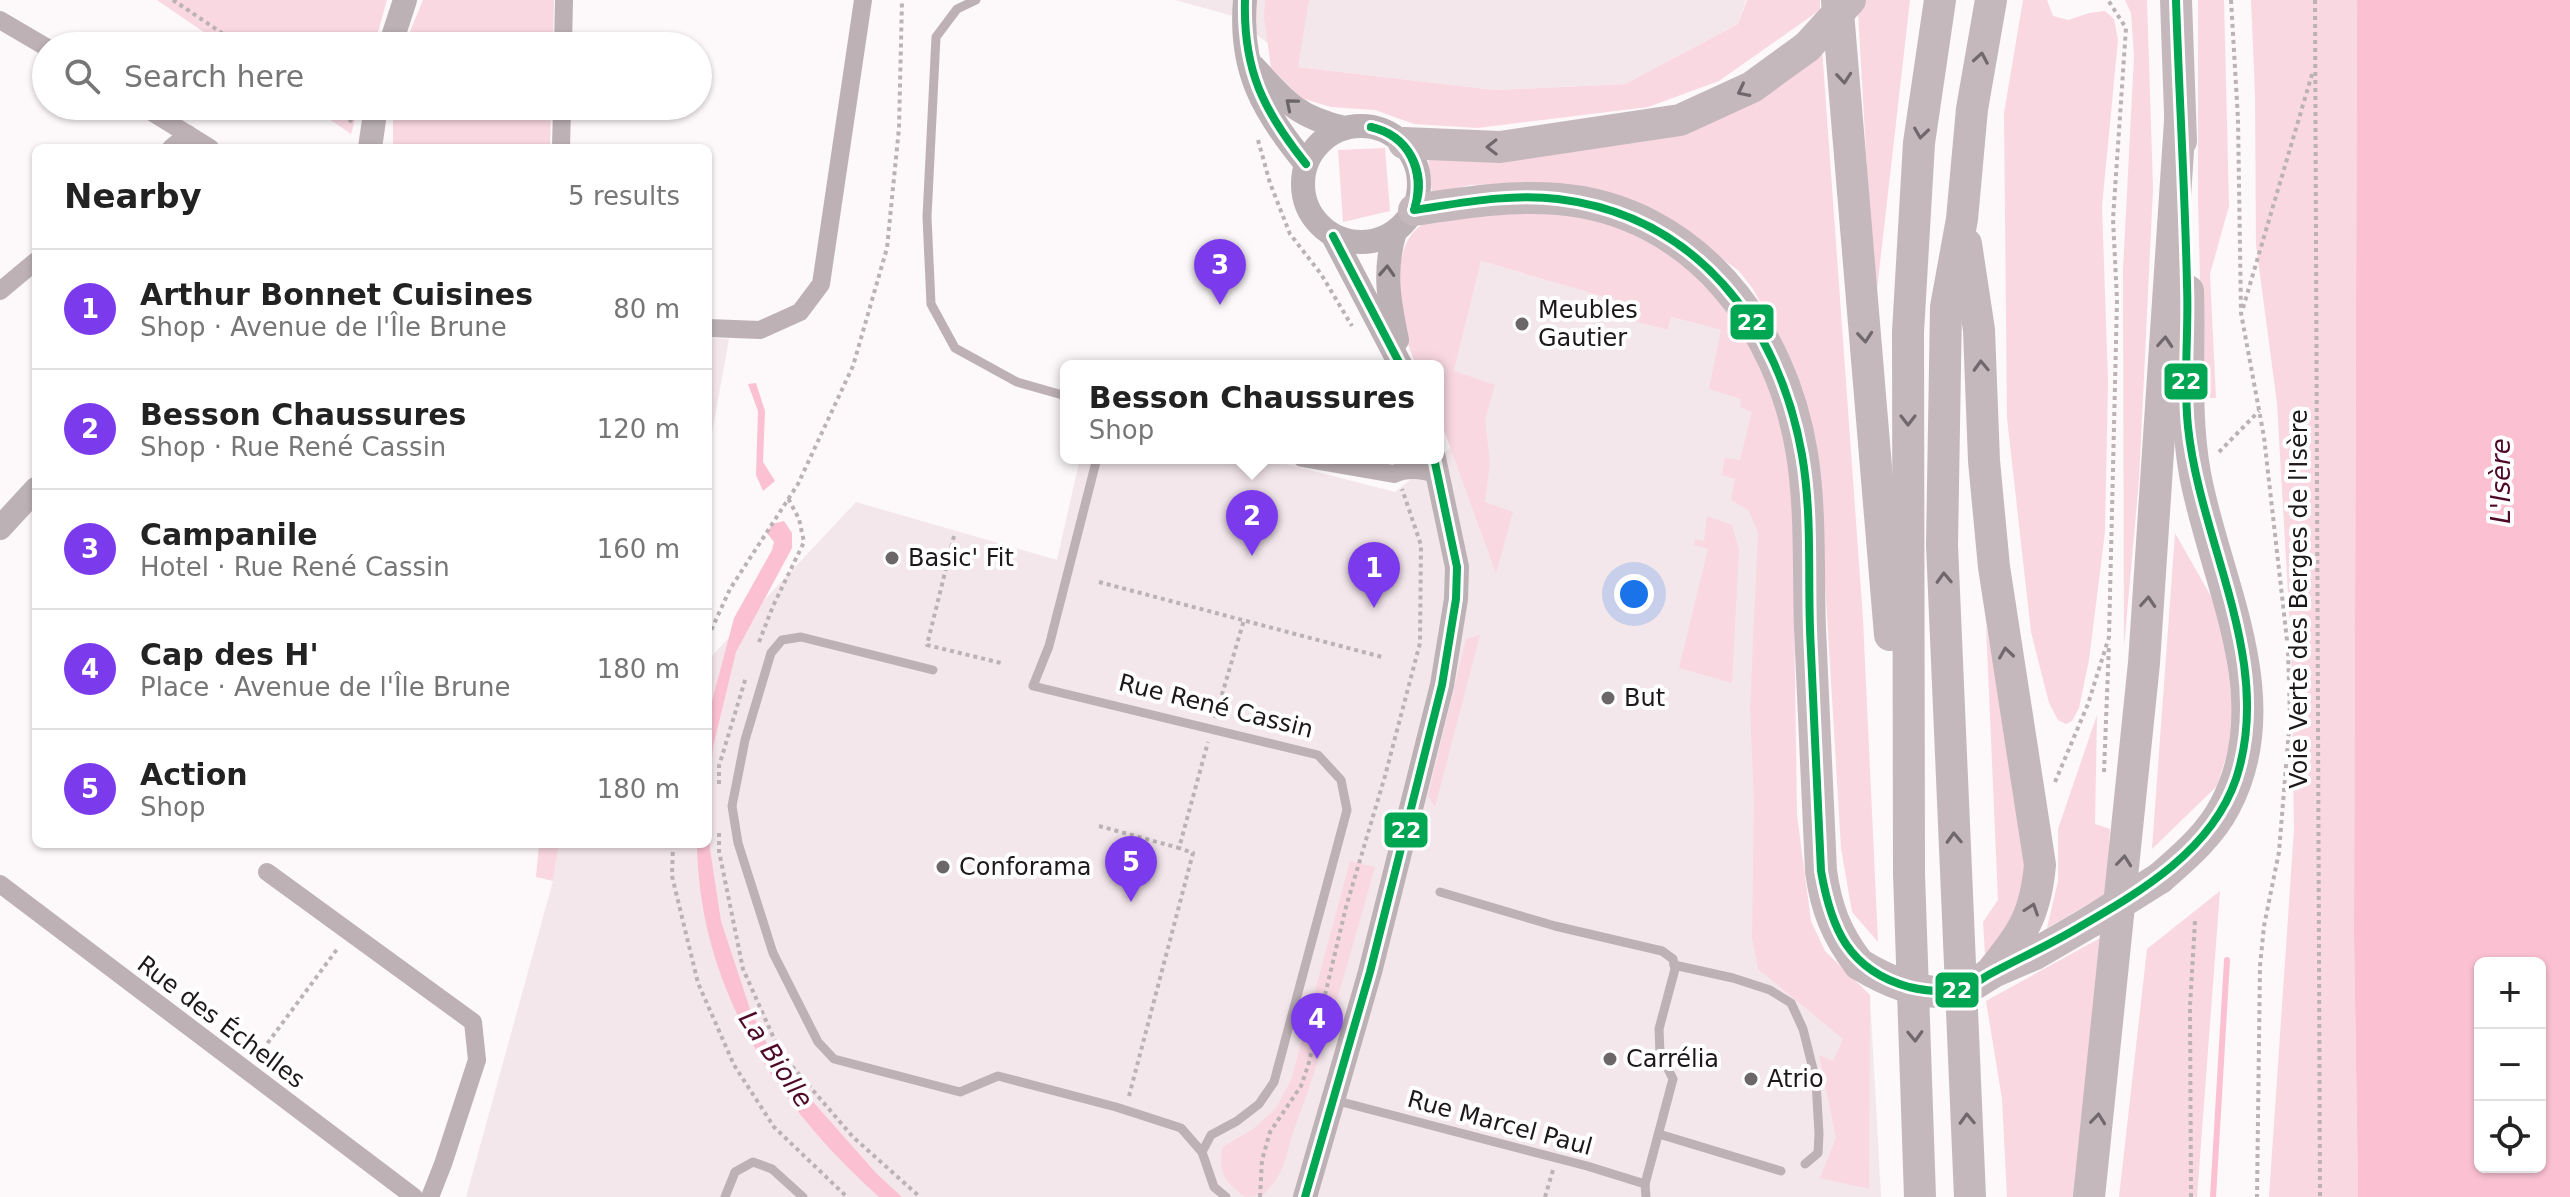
<!DOCTYPE html>
<meta charset="utf-8">
<style>
:root{--surface:#fff;--page:#f2f2f2;--text:#222;--muted:#767676;--line:#e0e0e0;--accent:#7c3aed}
body{margin:0;font-family:"DejaVu Sans",sans-serif;background:var(--page);color:var(--text)}
.controls{position:absolute;right:24px;bottom:24px;display:grid;overflow:hidden;border-radius:12px;box-shadow:0 2px 6px #0004}
.controls button{width:72px;height:72px;display:grid;place-items:center;padding:0;border:0;border-bottom:2px solid var(--line);background:var(--surface);color:var(--text);font:40px sans-serif}
.you{position:absolute;left:1634px;top:594px;width:28px;height:28px;margin:-20px;border:6px solid #fff;border-radius:50%;background:#1a73e8;box-shadow:0 0 0 12px #1a73e833}
.badge{display:grid;place-items:center;width:52px;height:52px;border-radius:50%;background:var(--accent);color:#fff;font-size:26px;font-weight:700}
.pin{position:absolute;translate:-50% -66px;filter:drop-shadow(0 2px 4px #0008)}
.pin::after{content:'';position:absolute;top:42px;width:28px;height:24px;background:inherit;clip-path:polygon(0 0,100% 0,50% 100%)}
.popup{position:absolute;left:1060px;top:360px;width:384px;height:104px;box-sizing:border-box;display:grid;place-content:center;border-radius:12px;background:var(--surface);filter:drop-shadow(0 2px 6px #0005);font-size:26px;white-space:nowrap;color:var(--muted)}
.popup b{font-size:30px;color:var(--text)}
.popup::after{content:'';position:absolute;left:50%;top:100%;margin-left:-16px;border:16px solid transparent;border-top-color:var(--surface)}
.list{margin:0;padding:0;list-style:none}
h2{display:flex;justify-content:space-between;align-items:center;height:104px;margin:0;padding:0 32px;font-size:34px}
h2 small{font-size:26px;font-weight:400;color:var(--muted)}
.list li{display:grid;grid-template-columns:52px 1fr auto;gap:24px;align-items:center;box-sizing:border-box;height:120px;padding:0 32px;border-top:2px solid var(--line)}
.list b{display:block;font-size:30px;white-space:nowrap}
.list p{margin:0;font-size:26px;white-space:nowrap;color:var(--muted)}
.list em{font-size:26px;font-style:normal;color:var(--muted)}
.icon{flex:none;width:44px;height:44px;fill:none;stroke:currentColor;stroke-width:2;stroke-linecap:round;stroke-linejoin:round}
.map{position:relative;flex:none;width:2570px;height:1197px;overflow:hidden}
.search{position:absolute;background:var(--surface);box-shadow:0 2px 6px #0004;left:32px;top:32px;width:680px;height:88px;display:flex;align-items:center;gap:20px;box-sizing:border-box;padding:0 28px;border-radius:44px;color:var(--muted);font-size:30px}
.panel{position:absolute;background:var(--surface);box-shadow:0 2px 6px #0004;left:32px;top:144px;width:680px;height:704px;border-radius:12px}
.map>svg:first-child{display:block}
.built{fill:#f4e7eb}
.green{fill:#f9d8e2}
.water{fill:#fbc1d3;fill-rule:evenodd}
.lines{fill:none;stroke-linecap:round;stroke-linejoin:round}
.stream{stroke:#fbc1d3;stroke-width:6}
.path{stroke:#bab2b4;stroke-width:4;stroke-dasharray:4 4;stroke-linecap:butt}
.lane{stroke:#bdb1b5;stroke-width:9}
.street{stroke:#bdb1b5;stroke-width:18}
.secondary{stroke:#bcb1b4;stroke-width:24}
.highway{stroke:#c4b8bd;stroke-width:32}
.highway-bridge{stroke:#c4b8bd;stroke-width:32}
.bus-1-casing{stroke:#fff;stroke-width:14}
.bus-1{stroke:#00a651;stroke-width:8}
.oneway{stroke:#70686c}
.oneway2{stroke:#6c6567}
.poi-dot{fill:#6b6768;stroke:#fff;stroke-width:3}
.labels{text-anchor:middle;stroke-width:8;stroke-linejoin:round;paint-order:stroke}
.poi-label{font-size:24px;fill:#1d191a;stroke:#fff;text-anchor:start}
.street-label{font-size:24px;fill:#1d191a;stroke:#fff}
.water-label{font-size:26px;font-style:italic;fill:#4f0a29;stroke:#fff}
.line-badge{stroke:#fff;stroke-width:3}
.badge-label{font-size:22px;text-anchor:middle;font-weight:bold;fill:#fff}
</style>
<div class="map">
<svg width="2570" height="1197" viewBox="0 0 2570 1197">
<rect width="100%" height="100%" fill="#fdf8fa"/>
<g class="built">
<path d="M1175,0H1746L1738,24L1625,84L1494,90L1298,67L1233,16Z"/>
<path d="M1481,261L1627,303L1623,318L1666,330L1670,317L1722,330L1767,440L1758,969L1870,995L1881,1197H466L553,881L559,844H708V660L856,502L1057,560L1080,458H1262L1395,492L1485,420L1454,371Z"/>
<path d="M708,338L729,339L708,455Z"/>
</g>
<g class="green">
<path d="M157,0H387L374,46H224Z"/>
<path d="M423,0H554L553,46H407L411,29Z"/>
<path d="M1265,0H1309L1298,67L1494,90L1625,84L1738,24L1747,0H1820V10L1719,81L1648,107L1477,128L1414,124L1375,110L1331,107L1301,98L1271,68L1264,17Z"/>
<path d="M1866,0H1910L1875,307L1858,13Z"/>
<path d="M2023,0H2047L2053,16L2068,20L2089,13L2105,11L2114,19L2118,40L2102,206L2108,381L2105,532L2089,660L2079,708L2072,721L2066,724L2058,720L2049,703L2031,632L2007,418L2004,113Z"/>
<path d="M2125,0H2147L2153,189L2139,480L2124,647L2123,270L2134,57L2131,13Z"/>
<path d="M2198,0H2224L2229,206L2210,274L2216,398H2203L2198,200Z"/>
<path d="M2251,0H2357L2354,933L2358,1197H2269L2294,829L2291,646L2277,403L2256,245L2255,94Z"/>
<path d="M1822,48L1863,619L1878,942L1852,912L1841,848L1821,515L1805,414L1789,355L1753,289L1738,270L1653,210L1534,183L1470,185L1432,194L1428,156L1593,147Z"/>
<path d="M310,106H359L351,134Z"/>
<path d="M393,106H551L550,148H393Z"/>
<path d="M1385,148L1390,211L1343,222L1338,150Z"/>
<path d="M1470,213L1585,214L1626,229L1668,251L1722,295L1777,397L1792,470L1797,815L1811,921L1825,951L1870,995L1869,1189L1820,1178L1836,1138L1819,1055L1833,1061L1843,1039L1758,969L1752,938L1754,802L1750,708L1758,532L1748,510L1731,500L1735,479L1722,475L1725,458L1740,460L1752,412L1740,407L1741,399L1709,389L1721,330L1671,317L1667,330L1622,318L1626,303L1481,261L1454,371L1495,385L1485,420L1490,463L1485,502L1513,512L1496,573L1438,414V366H1417C1401,336 1389,262 1412,234C1424,218 1452,215 1470,213Z"/>
<path d="M1707,516L1732,525L1739,550L1732,683L1679,668L1708,549L1694,545L1695,539L1704,541Z"/>
<path d="M2175,533L2221,614L2235,728L2217,786L2152,849Z"/>
<path d="M1986,625L2023,824L2028,883L2006,937L1985,955L1983,922L1998,900Z"/>
<path d="M1480,635L1435,807L1428,796L1466,639Z"/>
<path d="M2097,715L2095,824L2110,829L2106,894L2047,928L2058,881V829Z"/>
<path d="M539,844H559L553,881L536,877Z"/>
<path d="M1350,861L1375,867C1350,955 1326,1044 1294,1130C1284,1159 1287,1171 1263,1195L1245,1197C1225,1182 1217,1172 1223,1147L1253,1129L1276,1108L1291,1080Z"/>
<path d="M2220,891L2197,1197H2119L2147,949Z"/>
<path d="M2102,937L2074,1197H2007L2002,1099L1986,1001Z"/>
</g>
<g class="water">
<path d="M2357,0H2570V1197H2358L2354,933ZM2480,963H2540V1167H2480Z"/>
<path d="M756,383L765,411L763,462L775,481L763,491L756,475L758,411L748,384Z"/>
<path d="M784,521L792,533V548L736,652L713,747L709,793L710,849L721,921L750,1009L774,1058L877,1174L902,1197H879C776,1105 699,987 697,844H708V716L711,705L734,618L772,550L774,542L767,533L772,524Z"/>
</g>
<g class="lines">
<path class="stream" d="M2213,1197L2227,960"/>
<g class="path">
<path d="M173,0L241,46"/>
<path d="M2231,0L2238,119L2241,313L2264,437L2288,649L2290,719L2286,766L2279,852L2264,926L2260,966L2257,1197"/>
<path d="M2315,0L2320,1197"/>
<path d="M329,106L354,123"/>
<path d="M1258,140L1270,183L1290,234L1321,274L1352,326"/>
<path d="M2243,308L2313,71"/>
<path d="M2219,452L2259,411"/>
<path d="M954,536L927,645L1001,663"/>
<path d="M1099,582L1382,657"/>
<path d="M708,637L730,589L798,484L853,366L887,248L899,128L902,0"/>
<path d="M759,642L773,606L804,542L799,519L788,498"/>
<path d="M1215,718L1244,620"/>
<path d="M2104,772L2109,644"/>
<path d="M2055,782L2088,704L2109,637L2117,300L2113,219L2126,28L2108,0"/>
<path d="M719,784V766L746,677"/>
<path d="M1099,826L1179,848L1208,742"/>
<path d="M719,833V851L743,969L780,1052L853,1137L920,1197"/>
<path d="M673,844L672,876L698,983L734,1065L774,1127L847,1197"/>
<path d="M258,1056L338,948"/>
<path d="M1129,1096L1193,853L1179,848"/>
<path d="M1260,1197L1262,1160L1270,1132L1301,1086L1308,1066L1346,907L1385,776L1420,643L1421,545L1402,489"/>
<path d="M1545,1197L1553,1170"/>
<path d="M2191,1197L2190,1006L2195,921"/>
</g>
<g class="lane">
<path d="M976,0L957,9L936,37L927,217L931,304L955,348L1017,382L1066,396"/>
<path d="M1097,458L1049,646L1033,686L1318,755L1341,780L1347,810L1274,1082L1259,1104L1237,1121L1211,1135L1202,1152L1214,1187L1226,1197"/>
<path d="M933,670L801,637L782,640L771,653L745,740L732,806L738,843L773,953L818,1042L834,1059L960,1092L998,1076L1116,1107L1181,1128L1202,1152"/>
<path d="M1440,892L1555,926L1662,951L1673,959L1675,969L1659,1029L1660,1053L1673,1079L1645,1184"/>
<path d="M1674,965L1733,978L1770,990L1791,1003L1803,1029L1816,1081L1819,1134L1818,1153L1805,1164"/>
<path d="M1334,1100L1587,1166L1645,1184L1646,1197"/>
<path d="M1659,1134L1781,1171"/>
<path d="M725,1197L735,1172L753,1162L772,1169L803,1197"/>
</g>
<g class="street">
<path d="M0,20L46,47"/>
<path d="M563,46L564,0"/>
<path d="M142,106L210,148"/>
<path d="M171,148L188,134"/>
<path d="M561,148L562,106"/>
<path d="M0,291L36,261"/>
<path d="M708,328L760,330L800,312L821,284L863,0"/>
<path d="M1302,458L1394,474C1408,467 1425,470 1440,475"/>
<path d="M267,872L473,1022L477,1060L443,1164L430,1197"/>
<path d="M0,884L414,1197"/>
</g>
<g class="secondary">
<path d="M1245,0C1239,70 1263,112 1306,164"/>
<path d="M390,46L405,0"/>
<path d="M1254,67C1286,102 1296,116 1344,128"/>
<circle cx="1361" cy="184" r="58"/>
<path d="M370,148L376,106"/>
<path d="M1395,232C1383,270 1389,302 1397,340"/>
<path d="M1333,236L1401,366"/>
<path d="M0,528L36,489"/>
<path d="M1305,1197L1370,972L1442,685L1456,599L1457,567L1434,458"/>
</g>
<g class="highway">
<path d="M1837,0L1890,635"/>
<path d="M2176,0L2181,141"/>
<path d="M1404,143L1500,147L1680,120L1752,87L1807,47"/>
<path d="M1414,210C1462,203 1510,195 1558,199C1694,210 1782,327 1802,454C1811,509 1808,574 1810,629C1814,710 1817,790 1821,871C1826,908 1836,934 1859,964"/>
<path d="M1966,244L1979,330L1984,461L1994,567L2040,865C2035,918 2022,933 1990,974"/>
<path d="M2160,878C2184,857 2210,835 2225,806C2282,698 2215,582 2195,474C2184,413 2190,352 2188,291"/>
<path d="M1993,972L2035,954L2090,922"/>
<path d="M1920,1197L1909,874L1908,332L1919,143L1940,0"/>
<path d="M1970,1197L1942,545L1946,307L1962,219L1972,109L1991,0"/>
<path d="M2089,1197L2144,663L2180,121"/>
</g>
<g class="highway-bridge">
<path d="M1807,47L1850,0"/>
<path d="M2090,922L2160,878"/>
<path d="M1859,964C1890,983 1931,1001 1968,987C1976,984 1983,978 1990,974"/>
</g>
<g class="bus-1-casing">
<g id="bus-1">
<path d="M1245,0C1243,70 1263,110 1306,164"/>
<path d="M1371,127C1408,135 1428,172 1415,207"/>
<path d="M1371,127C1410,137 1424,170 1415,207"/>
<path d="M1414,210C1461,203 1511,193 1558,199C1696,216 1779,324 1802,455C1812,512 1808,571 1810,629C1813,710 1817,791 1821,871C1831,928 1848,970 1909,987C1926,991 1945,993 1962,989C1974,986 1982,978 1992,973C2020,958 2049,945 2076,929C2138,893 2211,852 2236,779C2275,661 2200,543 2188,427C2183,380 2189,332 2187,285C2185,190 2179,95 2176,0"/>
<path d="M1333,236L1401,366"/>
<path d="M1305,1197L1370,972L1442,685L1456,599L1457,567L1434,458"/>
</g>
</g>
<use href="#bus-1" class="bus-1"/>
</g>
<defs><path id="oneway-chevron" d="M-2-3.5L2.5 0L-2 3.5" fill="none" stroke-width="1.6" stroke-linecap="round" stroke-linejoin="round" transform="scale(2)"/></defs>
<g class="oneway">
<use href="#oneway-chevron" transform="translate(1981 58) rotate(-80)"/>
<use href="#oneway-chevron" transform="translate(1844 78) rotate(85)"/>
<use href="#oneway-chevron" transform="translate(1743 91) rotate(153)"/>
<use href="#oneway-chevron" transform="translate(1921 133) rotate(98)"/>
<use href="#oneway-chevron" transform="translate(1492 147) rotate(179)"/>
<use href="#oneway-chevron" transform="translate(1865 337) rotate(85)"/>
<use href="#oneway-chevron" transform="translate(2165 342) rotate(-86)"/>
<use href="#oneway-chevron" transform="translate(1981 366) rotate(-92)"/>
<use href="#oneway-chevron" transform="translate(1908 420) rotate(90)"/>
<use href="#oneway-chevron" transform="translate(1944 578) rotate(-92)"/>
<use href="#oneway-chevron" transform="translate(2148 602) rotate(-86)"/>
<use href="#oneway-chevron" transform="translate(2006 653) rotate(-98)"/>
<use href="#oneway-chevron" transform="translate(1954 838) rotate(-92)"/>
<use href="#oneway-chevron" transform="translate(2124 861) rotate(-84)"/>
<use href="#oneway-chevron" transform="translate(2032 909) rotate(-71)"/>
<use href="#oneway-chevron" transform="translate(1915 1036) rotate(88)"/>
<use href="#oneway-chevron" transform="translate(1967 1119) rotate(-92)"/>
<use href="#oneway-chevron" transform="translate(2098 1119) rotate(-84)"/>
</g>
<g class="oneway2">
<use href="#oneway-chevron" transform="translate(1291 104) rotate(-140)"/>
<use href="#oneway-chevron" transform="translate(1387 271) rotate(-87)"/>
</g>
<g class="poi-dot">
<circle cx="1522" cy="324" r="8"/>
<circle cx="892" cy="558" r="8"/>
<circle cx="1608" cy="698" r="8"/>
<circle cx="943" cy="867" r="8"/>
<circle cx="1610" cy="1059" r="8"/>
<circle cx="1751" cy="1079" r="8"/>
</g>
<g class="labels">
<g class="poi-label">
<text x="1538" y="318">Meubles<tspan x="1538" dy="28">Gautier</tspan></text>
<text x="908" y="566">Basic' Fit</text>
<text x="1624" y="706">But</text>
<text x="959" y="875">Conforama</text>
<text x="1626" y="1067">Carrélia</text>
<text x="1767" y="1087">Atrio</text>
</g>
<g class="street-label">
<text transform="translate(2299 599) rotate(-90)" y="8">Voie Verte des Berges de l'Isère</text>
<text transform="translate(1216 706) rotate(14)" y="8">Rue René Cassin</text>
<text transform="translate(221 1022) rotate(37)" y="8">Rue des Échelles</text>
<text transform="translate(1500 1123) rotate(15)" y="8">Rue Marcel Paul</text>
</g>
<g class="water-label">
<text transform="translate(2501 481) rotate(-90)" y="9">L'Isère</text>
<text transform="translate(776 1059) rotate(56)" y="9">La Biolle</text>
</g>
</g>
<g class="line-badge">
<rect x="1729" y="303" width="46" height="38" rx="8" fill="#00a651"/>
<rect x="2163" y="362" width="46" height="39" rx="8" fill="#00a651"/>
<rect x="1383" y="811" width="46" height="38" rx="8" fill="#00a651"/>
<rect x="1934" y="971" width="46" height="38" rx="8" fill="#00a651"/>
</g>
<g class="badge-label">
<text x="1752" y="330">22</text>
<text x="2186" y="389">22</text>
<text x="1406" y="838">22</text>
<text x="1957" y="998">22</text>
</g>
</svg>
<div class="controls">
<button>+</button>
<button>−</button>
<button><svg class="icon" aria-label="locate" viewBox="0 0 24 24"><circle cx="12" cy="12" r="6"/><path d="M12 2v4M12 18v4M2 12h4M18 12h4"/></svg></button>
</div>
<div class="you"></div>
<div class="pin badge" style="left:1374px;top:608px">1</div>
<div class="pin badge" style="left:1252px;top:556px">2</div>
<div class="popup"><b>Besson Chaussures</b>Shop</div>
<div class="pin badge" style="left:1220px;top:305px">3</div>
<div class="pin badge" style="left:1317px;top:1059px">4</div>
<div class="pin badge" style="left:1131px;top:902px">5</div>
<div class="search"><svg class="icon" aria-label="search" viewBox="0 0 24 24"><circle cx="10" cy="10" r="6"/><path d="M15 15l6 6"/></svg>Search here</div>
<section class="panel">
<h2>Nearby<small>5 results</small></h2>
<ul class="list">
<li><span class="badge">1</span><div><b>Arthur Bonnet Cuisines</b><p>Shop · Avenue de l'Île Brune</p></div><em>80 m</em></li>
<li><span class="badge">2</span><div><b>Besson Chaussures</b><p>Shop · Rue René Cassin</p></div><em>120 m</em></li>
<li><span class="badge">3</span><div><b>Campanile</b><p>Hotel · Rue René Cassin</p></div><em>160 m</em></li>
<li><span class="badge">4</span><div><b>Cap des H'</b><p>Place · Avenue de l'Île Brune</p></div><em>180 m</em></li>
<li><span class="badge">5</span><div><b>Action</b><p>Shop</p></div><em>180 m</em></li>
</ul>
</section>
</div>
